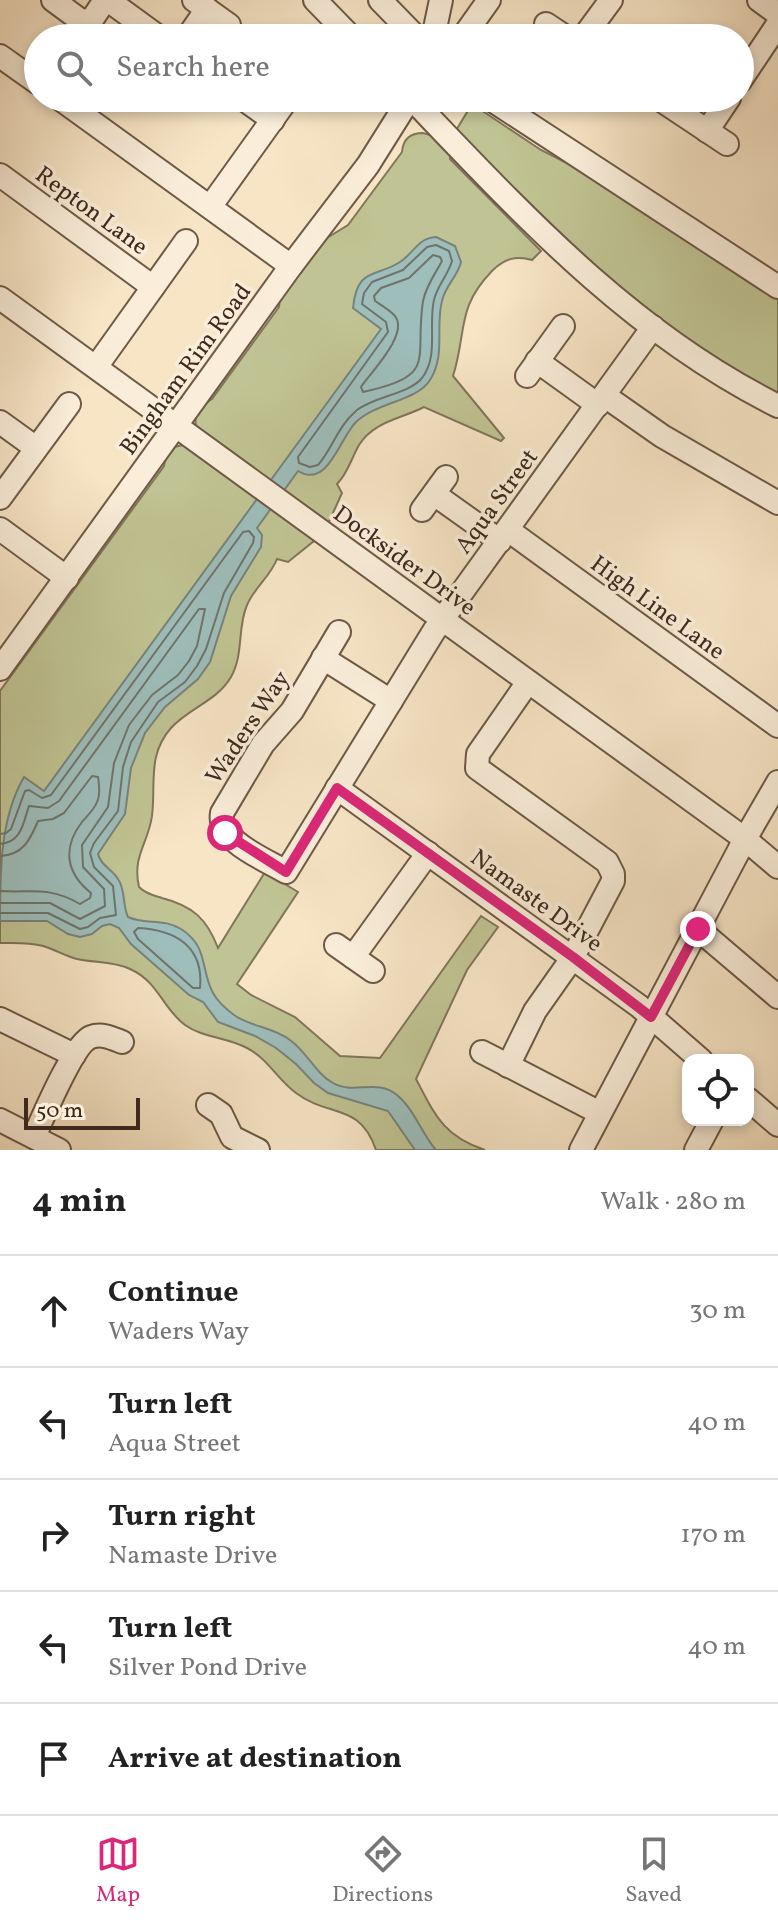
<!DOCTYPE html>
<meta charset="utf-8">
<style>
:root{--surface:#fff;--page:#f6f6f6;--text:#222;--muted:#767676;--line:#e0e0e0;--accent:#db2777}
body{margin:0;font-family:Vollkorn,serif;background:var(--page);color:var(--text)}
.controls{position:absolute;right:24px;bottom:24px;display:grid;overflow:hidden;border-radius:16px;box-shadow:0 4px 12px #0003}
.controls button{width:72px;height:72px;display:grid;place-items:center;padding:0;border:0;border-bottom:2px solid var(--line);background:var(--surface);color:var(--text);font:40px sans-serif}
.scale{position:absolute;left:24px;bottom:20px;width:116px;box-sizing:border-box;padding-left:8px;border:4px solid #3f2a1c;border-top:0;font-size:22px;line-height:28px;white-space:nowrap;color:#3f2a1c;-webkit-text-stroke:6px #faeeda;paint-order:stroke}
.stop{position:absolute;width:24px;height:24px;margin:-18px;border:6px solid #db2777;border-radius:50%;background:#fff}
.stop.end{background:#db2777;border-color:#fff;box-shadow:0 2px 8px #0008}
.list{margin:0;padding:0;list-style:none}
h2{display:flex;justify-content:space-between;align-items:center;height:104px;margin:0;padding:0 32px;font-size:34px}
h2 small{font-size:26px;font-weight:400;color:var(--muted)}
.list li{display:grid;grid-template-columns:52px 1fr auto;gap:24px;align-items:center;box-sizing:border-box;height:112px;padding:0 32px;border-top:2px solid var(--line)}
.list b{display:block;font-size:30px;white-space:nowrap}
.list p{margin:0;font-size:26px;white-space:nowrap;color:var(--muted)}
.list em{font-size:26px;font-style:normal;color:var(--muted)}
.icon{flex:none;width:44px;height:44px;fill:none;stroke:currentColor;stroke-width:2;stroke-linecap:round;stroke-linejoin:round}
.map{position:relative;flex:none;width:778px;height:1150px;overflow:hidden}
.search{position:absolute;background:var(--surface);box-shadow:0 4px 12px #0003;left:24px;right:24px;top:24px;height:88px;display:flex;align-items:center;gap:20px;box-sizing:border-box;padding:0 28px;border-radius:44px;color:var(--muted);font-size:30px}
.sheet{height:664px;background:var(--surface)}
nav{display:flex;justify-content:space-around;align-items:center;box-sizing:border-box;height:112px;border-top:2px solid var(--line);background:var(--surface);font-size:22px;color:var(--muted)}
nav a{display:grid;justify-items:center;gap:4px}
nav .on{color:var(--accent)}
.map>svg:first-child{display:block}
.green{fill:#c0c393;stroke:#807658;stroke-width:2}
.water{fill:#9ebebb;stroke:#78837b;stroke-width:2}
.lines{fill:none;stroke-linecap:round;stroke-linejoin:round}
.shore{stroke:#6e746c;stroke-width:2}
.minor-casing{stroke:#6d5946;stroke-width:26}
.minor{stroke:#faeeda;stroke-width:22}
.route{stroke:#db2777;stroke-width:10}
.labels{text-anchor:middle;stroke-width:7;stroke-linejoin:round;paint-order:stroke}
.street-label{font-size:24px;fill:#3f2a1c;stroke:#faeeda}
</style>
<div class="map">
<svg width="778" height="1150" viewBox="0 0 778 1150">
<rect width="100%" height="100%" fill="#f7e5c6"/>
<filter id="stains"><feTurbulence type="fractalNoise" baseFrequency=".0025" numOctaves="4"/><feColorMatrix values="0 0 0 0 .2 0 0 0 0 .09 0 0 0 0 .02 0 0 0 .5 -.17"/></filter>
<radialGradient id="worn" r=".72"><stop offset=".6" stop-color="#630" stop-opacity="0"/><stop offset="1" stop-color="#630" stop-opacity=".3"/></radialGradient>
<g class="green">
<path d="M472,104L541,150L596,178L778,296V396L689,341L608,281L455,132Z"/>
<path d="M423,133L434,136L450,152V159L541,251L532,260C516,255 504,259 492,271C456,308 467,332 453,376L504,438L501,441L424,407C401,419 374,421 359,445C351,459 348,473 337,484L342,493L328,524L197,430C192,416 199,407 212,399L279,307L280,298L322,241L348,225L402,152C403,139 410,133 423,133Z"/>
<path d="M184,445L314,536V541L288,562L277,559C270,577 254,588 247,605C237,628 244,654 231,677C217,701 189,708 171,728C147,755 156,784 152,816C148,844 132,856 139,887C146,894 153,895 162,898C193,906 207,919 218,948L265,872L298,892L237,984L251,995L295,1017L340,1056L380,1058L481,916L498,927L467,970L416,1079C435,1115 443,1136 485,1150H376C360,1102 329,1118 296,1093C278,1080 268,1059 247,1048C227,1037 203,1038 185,1025C162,1008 159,982 130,969C113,961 95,963 77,959C65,956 54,949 43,946C29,942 14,943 0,943V691L164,466C166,454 170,446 184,445Z"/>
</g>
<path class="water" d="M436,237L455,246L461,262C458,276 445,286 442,301C435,327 446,355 430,380C417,401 377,402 356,422C339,439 328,489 298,471L257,528L262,535L261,547L231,596L210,662L198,679L165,707L145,733L131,768L125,814L98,854C101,866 112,869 118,879C126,890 122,905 128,917C144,925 164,918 181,929C209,947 200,969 213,993C218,1002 226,1009 234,1015C251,1027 273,1027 290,1040C307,1052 315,1073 333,1083C354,1095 377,1078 397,1095C414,1109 422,1134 436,1150H415L388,1111L328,1093L314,1083L296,1064L276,1048L255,1036L218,1022L203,1002L189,995L131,944L119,928L110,924L102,926L92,934L80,937L68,934L47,921H0C0,872 0,818 24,777L44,791L381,329L353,308C357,267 375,278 400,262C414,253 418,238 436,237Z"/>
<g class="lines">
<g class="shore">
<path d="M436,245L449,251L452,261C448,275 437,286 434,300C428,325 439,356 422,378C409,394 375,396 357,410C337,427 333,448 318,465L310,467L299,463L298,457L388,332L386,322L362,304L364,293L372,282L403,270L427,247Z"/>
<path d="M433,255L440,257L442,261C435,274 426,286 423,301C414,360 439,376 363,392L361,387C372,371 409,334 395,316C390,310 381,305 375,301L374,296L381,288L409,278Z"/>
<path d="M0,834L6,833L11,829L25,791L29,790L42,798L51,795L243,532L249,531L254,537L253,543L224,593L206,649L197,666L185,682L158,702L131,742L123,767L118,811L94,843L90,853L94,867L113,886L116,915L100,918L88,927L80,929L48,913H0"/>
<path d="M0,844C22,842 23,823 29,806L48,808L59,801L199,609H205L197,646L189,661L178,675L152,695L129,725L114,763L108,807L82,845L83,867L104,889L105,906L80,919L50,903H0"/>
<path d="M0,856C23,855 30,840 38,821L53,819L64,813L92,776L98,777C99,784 101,794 97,802C94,810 87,816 82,822C62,848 66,873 91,893L90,898L80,904C49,886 33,893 0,891"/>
<path d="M138,928C175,930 204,946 200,988H193L138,939L134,932Z"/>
</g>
<g class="minor-casing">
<g id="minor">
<path d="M53,0L80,20L87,21L93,18L105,0"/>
<path d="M108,0L160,38"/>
<path d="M194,0L229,25"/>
<path d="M315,0L352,38"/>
<path d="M380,0L417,38"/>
<path d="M759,0L778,14"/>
<path d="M546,24L567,38"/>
<path d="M187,38L207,9"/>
<path d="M433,38L441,0"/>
<path d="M462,38L489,0"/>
<path d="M583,38L611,0"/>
<path d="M0,56L38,83"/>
<path d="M740,81L778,24"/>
<path d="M59,98L291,266"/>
<path d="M242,98L273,120"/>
<path d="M411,98C523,215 630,332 778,406"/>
<path d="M489,98L778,287"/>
<path d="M658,98L727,144"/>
<path d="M707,131L729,98"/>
<path d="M0,175L153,287"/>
<path d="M210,207L288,98"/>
<path d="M0,298L745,839L778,867"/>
<path d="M537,361L598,405"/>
<path d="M96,367L186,241"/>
<path d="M527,376L563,326"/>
<path d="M605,396L662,436L778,503"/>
<path d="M0,422L36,448"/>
<path d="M434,494L500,541"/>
<path d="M0,498L69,404"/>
<path d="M422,510L446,477"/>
<path d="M0,529L67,578"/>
<path d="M508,530L778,726"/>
<path d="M339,632L292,711L263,744L222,813C217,841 265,859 286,872L434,631L653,327"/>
<path d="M323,658L391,701"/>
<path d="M0,669L291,266L368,165L410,98"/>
<path d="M337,788L639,1006L701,1060"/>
<path d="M698,929L778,997"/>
<path d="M336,945L373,971"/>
<path d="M353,957L428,853"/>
<path d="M0,1019L74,1055"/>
<path d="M482,1052L600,1113"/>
<path d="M508,1066L535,1011L573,957L613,881V874L607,862L477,768L478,754L528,682"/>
<path d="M748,1099L778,1125"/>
<path d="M208,1105L221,1114L232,1137L258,1150"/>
<path d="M0,1120L59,1150"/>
<path d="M34,1137C43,1117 74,1043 91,1037C102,1033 112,1038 122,1042"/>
<path d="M581,1150L745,839L778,782"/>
<path d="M696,1150L712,1120"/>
</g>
</g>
<use href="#minor" class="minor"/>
</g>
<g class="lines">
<path class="route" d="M225,833L286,872L337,788L573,957L651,1017L698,929"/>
</g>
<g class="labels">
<g class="street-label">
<text transform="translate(92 210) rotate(36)" y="8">Repton Lane</text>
<text transform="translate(185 369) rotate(-54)" y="8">Bingham Rim Road</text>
<text transform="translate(496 501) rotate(-54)" y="8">Aqua Street</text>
<text transform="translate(405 560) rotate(36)" y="8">Docksider Drive</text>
<text transform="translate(658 607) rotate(36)" y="8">High Line Lane</text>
<text transform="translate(247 727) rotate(-56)" y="8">Waders Way</text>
<text transform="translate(537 900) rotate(36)" y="8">Namaste Drive</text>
</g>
</g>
<rect width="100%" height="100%" filter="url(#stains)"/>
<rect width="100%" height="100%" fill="url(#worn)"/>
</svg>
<div class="controls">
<button><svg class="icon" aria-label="locate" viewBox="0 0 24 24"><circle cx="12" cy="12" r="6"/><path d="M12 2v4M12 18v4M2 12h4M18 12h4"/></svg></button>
</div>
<div class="scale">50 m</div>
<div class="stop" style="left:225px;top:833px"></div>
<div class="stop end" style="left:698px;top:929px"></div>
<div class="search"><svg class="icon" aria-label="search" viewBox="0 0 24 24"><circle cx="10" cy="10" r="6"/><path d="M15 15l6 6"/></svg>Search here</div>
</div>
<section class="sheet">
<h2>4 min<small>Walk · 280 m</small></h2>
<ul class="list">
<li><svg class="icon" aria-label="ahead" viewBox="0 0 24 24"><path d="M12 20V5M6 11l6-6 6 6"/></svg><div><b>Continue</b><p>Waders Way</p></div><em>30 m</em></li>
<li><svg class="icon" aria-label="left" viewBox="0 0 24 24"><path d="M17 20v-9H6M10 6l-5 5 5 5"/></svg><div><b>Turn left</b><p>Aqua Street</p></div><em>40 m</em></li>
<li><svg class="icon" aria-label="right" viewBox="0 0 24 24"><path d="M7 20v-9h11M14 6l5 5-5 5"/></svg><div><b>Turn right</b><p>Namaste Drive</p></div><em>170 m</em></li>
<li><svg class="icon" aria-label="left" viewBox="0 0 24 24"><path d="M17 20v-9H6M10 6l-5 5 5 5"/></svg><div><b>Turn left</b><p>Silver Pond Drive</p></div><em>40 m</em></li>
<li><svg class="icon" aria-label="arrive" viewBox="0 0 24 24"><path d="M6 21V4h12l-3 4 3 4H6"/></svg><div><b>Arrive at destination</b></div></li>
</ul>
</section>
<nav>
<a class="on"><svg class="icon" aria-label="map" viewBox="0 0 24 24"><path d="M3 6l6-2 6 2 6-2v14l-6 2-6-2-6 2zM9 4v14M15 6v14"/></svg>Map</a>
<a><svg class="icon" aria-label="directions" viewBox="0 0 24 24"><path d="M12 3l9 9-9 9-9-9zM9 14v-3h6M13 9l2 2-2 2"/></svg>Directions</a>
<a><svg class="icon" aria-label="saved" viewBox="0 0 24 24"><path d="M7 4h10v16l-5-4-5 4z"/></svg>Saved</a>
</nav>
